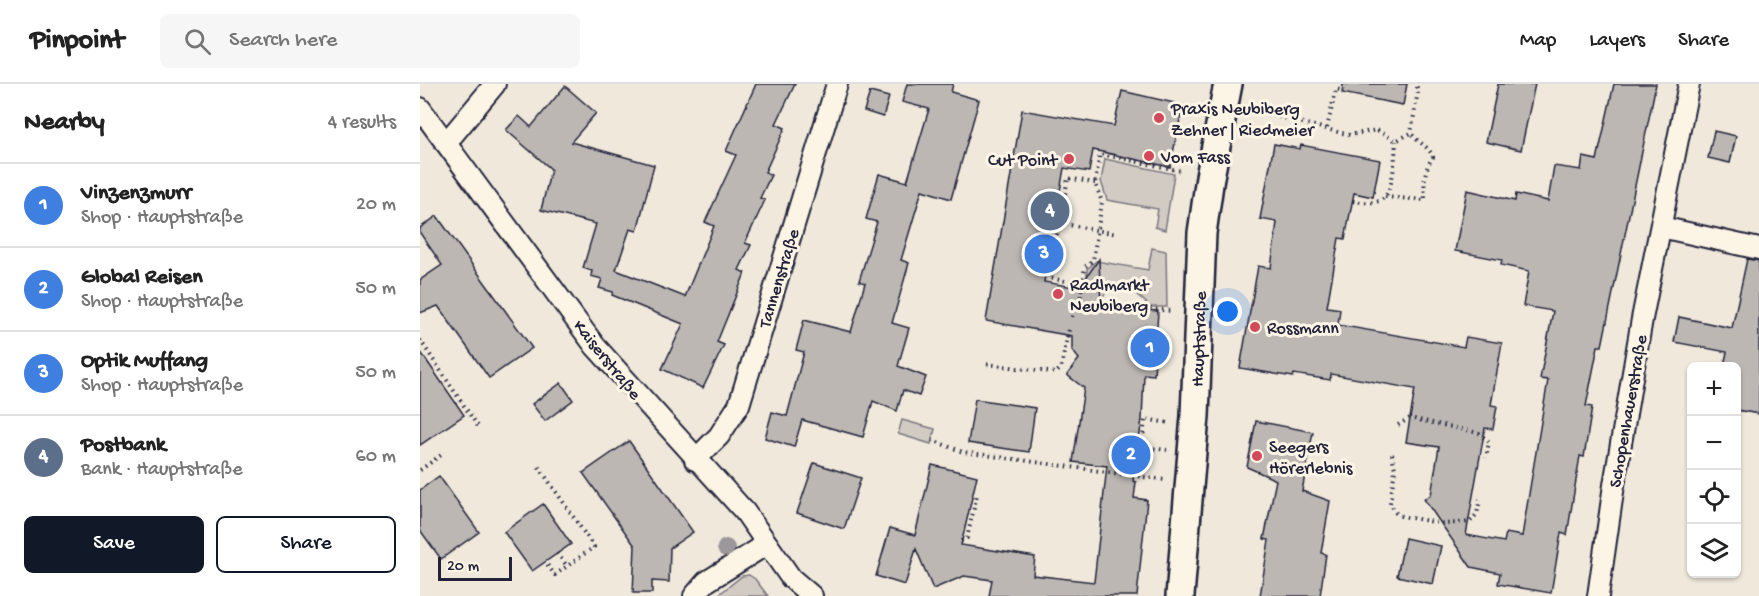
<!DOCTYPE html>
<meta charset="utf-8">
<style>
:root{--surface:#fff;--page:#f6f6f6;--text:#222;--muted:#767676;--line:#e0e0e0;--accent:#111827}
body{margin:0;font-family:"Gochi Hand",sans-serif;background:var(--page);color:var(--text)}
.controls{position:absolute;right:18px;bottom:18px;display:grid;overflow:hidden;border-radius:9px;box-shadow:0 2px 4px #0004}
.controls button{width:54px;height:54px;display:grid;place-items:center;padding:0;border:0;border-bottom:2px solid var(--line);background:var(--surface);color:var(--text);font:30px sans-serif}
.scale{position:absolute;left:18px;bottom:15px;width:74px;box-sizing:border-box;padding-left:6px;border:3px solid #22223b;border-top:0;font-size:16px;line-height:21px;white-space:nowrap;color:#22223b;-webkit-text-stroke:4px #fcf5e5;paint-order:stroke}
.you{position:absolute;left:808px;top:228px;width:21px;height:21px;margin:-15px;border:4px solid #fff;border-radius:50%;background:#1a73e8;box-shadow:0 0 0 9px #1a73e833}
.badge{display:grid;place-items:center;width:39px;height:39px;border-radius:50%;background:var(--accent);color:#fff;font-size:20px;font-weight:700}
.pin{position:absolute;translate:-50% -50%;border:3px solid #fff;box-shadow:0 2px 6px #0006}
.list{margin:0;padding:0;list-style:none}
h2{display:flex;justify-content:space-between;align-items:center;height:78px;margin:0;padding:0 24px;font-size:26px}
h2 small{font-size:20px;font-weight:400;color:var(--muted)}
.list li{display:grid;grid-template-columns:39px 1fr auto;gap:18px;align-items:center;box-sizing:border-box;height:84px;padding:0 24px;border-top:2px solid var(--line)}
.list b{display:block;font-size:22px;white-space:nowrap}
.list p{margin:0;font-size:20px;white-space:nowrap;color:var(--muted)}
.list em{font-size:20px;font-style:normal;color:var(--muted)}
.actions{display:flex;gap:12px;padding:18px 24px}
.actions a{flex:1;padding:14px 0;border:2px solid var(--accent);border-radius:9px;text-align:center;font-size:21px;color:var(--accent)}
.actions .main{background:var(--accent);color:#fff}
.icon{flex:none;width:33px;height:33px;fill:none;stroke:currentColor;stroke-width:2;stroke-linecap:round;stroke-linejoin:round}
.map{position:relative;flex:none;width:1339px;height:512px;overflow:hidden}
header{display:flex;align-items:center;gap:36px;box-sizing:border-box;height:84px;padding:0 30px;background:var(--surface);border-bottom:2px solid var(--line)}
header strong{font-size:28px}
nav{display:flex;gap:33px;margin-inline-start:auto;font-size:21px}
.search{width:420px;height:54px;background:var(--page);display:flex;align-items:center;gap:15px;box-sizing:border-box;padding:0 21px;border-radius:9px;color:var(--muted);font-size:22px}
main{display:flex}
aside{flex:1;background:var(--surface)}
.map>svg:first-child{display:block}
.green{fill:#d1cbc3;stroke:#7a767f;stroke-width:1.5}
.building{fill:#bcb7b3;stroke:#22223b;stroke-width:1.5}
.lines{fill:none;stroke-linecap:round;stroke-linejoin:round}
.street-casing{stroke:#22223b;stroke-width:24}
.secondary-casing{stroke:#22223b;stroke-width:32}
.path{stroke:#22223b;stroke-width:4;stroke-dasharray:1.5 4.5;stroke-linecap:butt}
.street{stroke:#fcf5e5;stroke-width:20}
.secondary{stroke:#fcf5e5;stroke-width:27}
.tree{fill:#9b979a}
.poi-dot{fill:#d1495b;stroke:#fcf5e5;stroke-width:2}
.labels{text-anchor:middle;stroke-width:6;stroke-linejoin:round;paint-order:stroke}
.poi-label{font-size:18px;fill:#22223b;stroke:#fcf5e5;text-anchor:start}
.street-label{font-size:18px;fill:#22223b;stroke:#fcf5e5}
</style>
<header>
<strong>Pinpoint</strong>
<div class="search"><svg class="icon" aria-label="search" viewBox="0 0 24 24"><circle cx="10" cy="10" r="6"/><path d="M15 15l6 6"/></svg>Search here</div>
<nav><a>Map</a><a>Layers</a><a>Share</a></nav>
</header>
<main>
<aside>
<h2>Nearby<small>4 results</small></h2>
<ul class="list">
<li><span class="badge" style="background:#3f7fe0">1</span><div><b>Vinzenzmurr</b><p>Shop · Hauptstraße</p></div><em>20 m</em></li>
<li><span class="badge" style="background:#3f7fe0">2</span><div><b>Global Reisen</b><p>Shop · Hauptstraße</p></div><em>50 m</em></li>
<li><span class="badge" style="background:#3f7fe0">3</span><div><b>Optik Muffang</b><p>Shop · Hauptstraße</p></div><em>50 m</em></li>
<li><span class="badge" style="background:#5c6f8a">4</span><div><b>Postbank</b><p>Bank · Hauptstraße</p></div><em>60 m</em></li>
</ul>
<div class="actions"><a class="main">Save</a><a>Share</a></div>
</aside>
<div class="map">
<svg width="1339" height="512" viewBox="0 0 1339 512">
<rect width="100%" height="100%" fill="#efe8db"/>
<filter id="ink" filterUnits="userSpaceOnUse"><feTurbulence type="fractalNoise" baseFrequency=".0167" numOctaves="2"/><feDisplacementMap in="SourceGraphic" scale="12" xChannelSelector="R" yChannelSelector="G"/><feConvolveMatrix kernelMatrix="1 2 1 2 8 2 1 2 1" color-interpolation-filters="sRGB"/></filter>
<g filter="url(#ink)">
<g class="green">
<path d="M685,75L754,90L745,146L735,143L738,125L687,116L681,97Z"/>
<path d="M732,164L746,167L747,223H731C714,209 702,190 681,214L665,212L671,191L667,193V185L676,177L728,186Z"/>
<path d="M482,336L515,345L511,360L478,350Z"/>
<path d="M329,491L335,495L348,512H297L322,492Z"/>
</g>
<g class="building">
<path d="M336,0H375L356,40L365,44L345,88L351,91L340,114L345,116L325,159L331,161L319,186L325,189L297,258L304,261L283,304L242,285L263,240L192,211L193,208L179,204L182,195L171,192L172,187L163,184L176,140L121,126L131,85L86,46L99,32L111,43L145,2L176,29L151,58L234,81L217,147L210,145L196,186L265,213L294,142L285,138L316,71L306,67Z"/>
<path d="M487,0H533L531,8L559,16L531,115L502,106L481,176L489,179L472,239L489,244L478,282L506,293L499,312L483,306L477,327L453,317L443,353L382,336L374,363L345,354L352,328L367,332L384,268L376,266L384,236L431,248L445,199L439,197L457,138L446,135L459,90L487,98L509,25L482,18Z"/>
<path d="M923,0H987L983,21L922,9Z"/>
<path d="M1078,0H1115L1101,66L1066,58Z"/>
<path d="M1194,0H1236L1182,262H1178L1166,322L1172,323L1164,373L1160,372L1147,451L1141,449L1131,509L1078,500L1080,489L1051,483L1004,415L1011,411L1019,363L986,358L995,305L911,290L910,296L874,290L873,293L820,284L838,182L851,184L857,138L840,135L854,60L880,65L881,61L960,76L953,113L934,109L925,155L919,154L907,223L920,225L918,241L1044,263L1046,253L1082,259L1071,321L1077,322L1073,345L1065,344L1046,451L1084,458L1086,449L1102,452L1128,296L1120,295L1133,227L1103,222L1109,187L1081,181L1082,176L1035,167L1047,106L1095,117L1096,110L1128,117L1134,82L1161,86L1163,73L1177,76Z"/>
<path d="M702,7L763,21L750,83L673,66L669,88L644,84L624,198L659,204L679,175L681,223L738,227L734,291L724,290L722,335L713,397L716,398L714,414L727,416L717,512H569L572,496L544,492L513,505L496,465L485,501L456,492L470,444L495,451L512,381L557,392L541,461L615,473L613,491L674,498L687,382L653,378L664,304L647,291L659,275L652,266V252L566,237L602,26L694,42Z"/>
<path d="M450,8L469,13L463,33L444,27Z"/>
<path d="M1294,47L1316,52L1310,79L1288,74Z"/>
<path d="M17,132L112,264L69,294L18,222L0,229V196L22,181L0,149V144Z"/>
<path d="M1327,175L1339,177V330L1317,326V282H1304L1307,268L1254,258L1259,233L1312,244Z"/>
<path d="M0,267L44,331L0,361Z"/>
<path d="M141,299L153,316L125,337L112,320Z"/>
<path d="M555,315L615,324L609,368L548,359Z"/>
<path d="M836,337L893,348L882,407L910,417L901,469L906,470L900,512H840L849,456L844,455L856,396L827,383Z"/>
<path d="M209,357L273,448L250,464L249,498L232,497V509H213L215,462L163,389Z"/>
<path d="M394,379L441,394L424,445L377,429Z"/>
<path d="M19,392L59,448L21,475L0,446V406Z"/>
<path d="M123,420L151,460L112,487L84,448Z"/>
<path d="M985,454L1021,462L1013,500L977,492Z"/>
</g>
<g class="lines">
<g class="street-casing">
<g id="street">
<path d="M0,24L175,262L325,428L371,494L392,512"/>
<path d="M26,59L75,0"/>
<path d="M1241,143L1339,165"/>
<path d="M275,376L299,352L319,321L417,0"/>
<path d="M274,512L286,498L347,460"/>
<path d="M1178,512L1194,401L1222,235L1269,0"/>
</g>
</g>
<g class="secondary-casing">
<path id="secondary" d="M760,512L775,332L782,149L790,93L808,0"/>
</g>
<g class="path">
<path d="M835,27L930,51L957,46L976,57L991,49L998,7L996,0"/>
<path d="M907,44L916,5L924,7"/>
<path d="M675,99L648,94L629,194L662,200L660,219L753,227"/>
<path d="M965,113L1005,116C1004,99 1003,87 1013,73C1008,61 999,60 991,49"/>
<path d="M933,117C942,118 953,120 961,116C974,109 975,71 976,57"/>
<path d="M639,139L697,150"/>
<path d="M662,200L665,183L673,176L682,118L675,99L680,70L762,87"/>
<path d="M652,233L655,219H660"/>
<path d="M0,256L59,344"/>
<path d="M567,280L636,289L641,284L649,245"/>
<path d="M978,341L990,334L1059,349L1069,358L1066,374"/>
<path d="M512,356L543,368L745,396"/>
<path d="M722,363L747,366"/>
<path d="M972,370L975,385L970,419L976,429L981,432L1025,440L1050,438L1057,430L1060,415"/>
<path d="M119,383L174,463L135,491L125,478"/>
<path d="M0,386L24,369"/>
<path d="M719,392L725,335L749,339"/>
<path d="M541,457L547,454L557,411"/>
<path d="M137,469L147,482"/>
</g>
<use href="#street" class="street"/>
<use href="#secondary" class="secondary"/>
</g>
<circle class="tree" cx="306" cy="464" r="9"/>
</g>
<g class="poi-dot">
<circle cx="739" cy="34" r="6"/>
<circle cx="729" cy="72" r="6"/>
<circle cx="649" cy="75" r="6"/>
<circle cx="638" cy="210" r="6"/>
<circle cx="835" cy="243" r="6"/>
<circle cx="837" cy="372" r="6"/>
</g>
<g class="labels">
<g class="poi-label">
<text x="751" y="30">Praxis Neubiberg<tspan x="751" dy="21">Zehner | Riedmeier</tspan></text>
<text x="741" y="78">Vom Fass</text>
<text x="637" y="81" text-anchor="end">Cut Point</text>
<text x="650" y="206">Radlmarkt<tspan x="650" dy="21">Neubiberg</tspan></text>
<text x="847" y="249">Rossmann</text>
<text x="849" y="368">Seegers<tspan x="849" dy="21">Hörerlebnis</tspan></text>
</g>
<g class="street-label">
<text transform="translate(358 194) rotate(-73)" y="6">Tannenstraße</text>
<text transform="translate(778 255) rotate(-88)" y="6">Hauptstraße</text>
<text transform="translate(188 275) rotate(51)" y="6">Kaiserstraße</text>
<text transform="translate(1207 327) rotate(-80)" y="6">Schopenhauerstraße</text>
</g>
</g>
</svg>
<div class="controls">
<button>+</button>
<button>−</button>
<button><svg class="icon" aria-label="locate" viewBox="0 0 24 24"><circle cx="12" cy="12" r="6"/><path d="M12 2v4M12 18v4M2 12h4M18 12h4"/></svg></button>
<button><svg class="icon" aria-label="layers" viewBox="0 0 24 24"><path d="M12 4l9 5-9 5-9-5zM3 14l9 5 9-5"/></svg></button>
</div>
<div class="scale">20 m</div>
<div class="you"></div>
<div class="pin badge" style="left:730px;top:264px;background:#3f7fe0">1</div>
<div class="pin badge" style="left:711px;top:371px;background:#3f7fe0">2</div>
<div class="pin badge" style="left:624px;top:170px;background:#3f7fe0">3</div>
<div class="pin badge" style="left:630px;top:127px;background:#5c6f8a">4</div>
</div>
</main>
